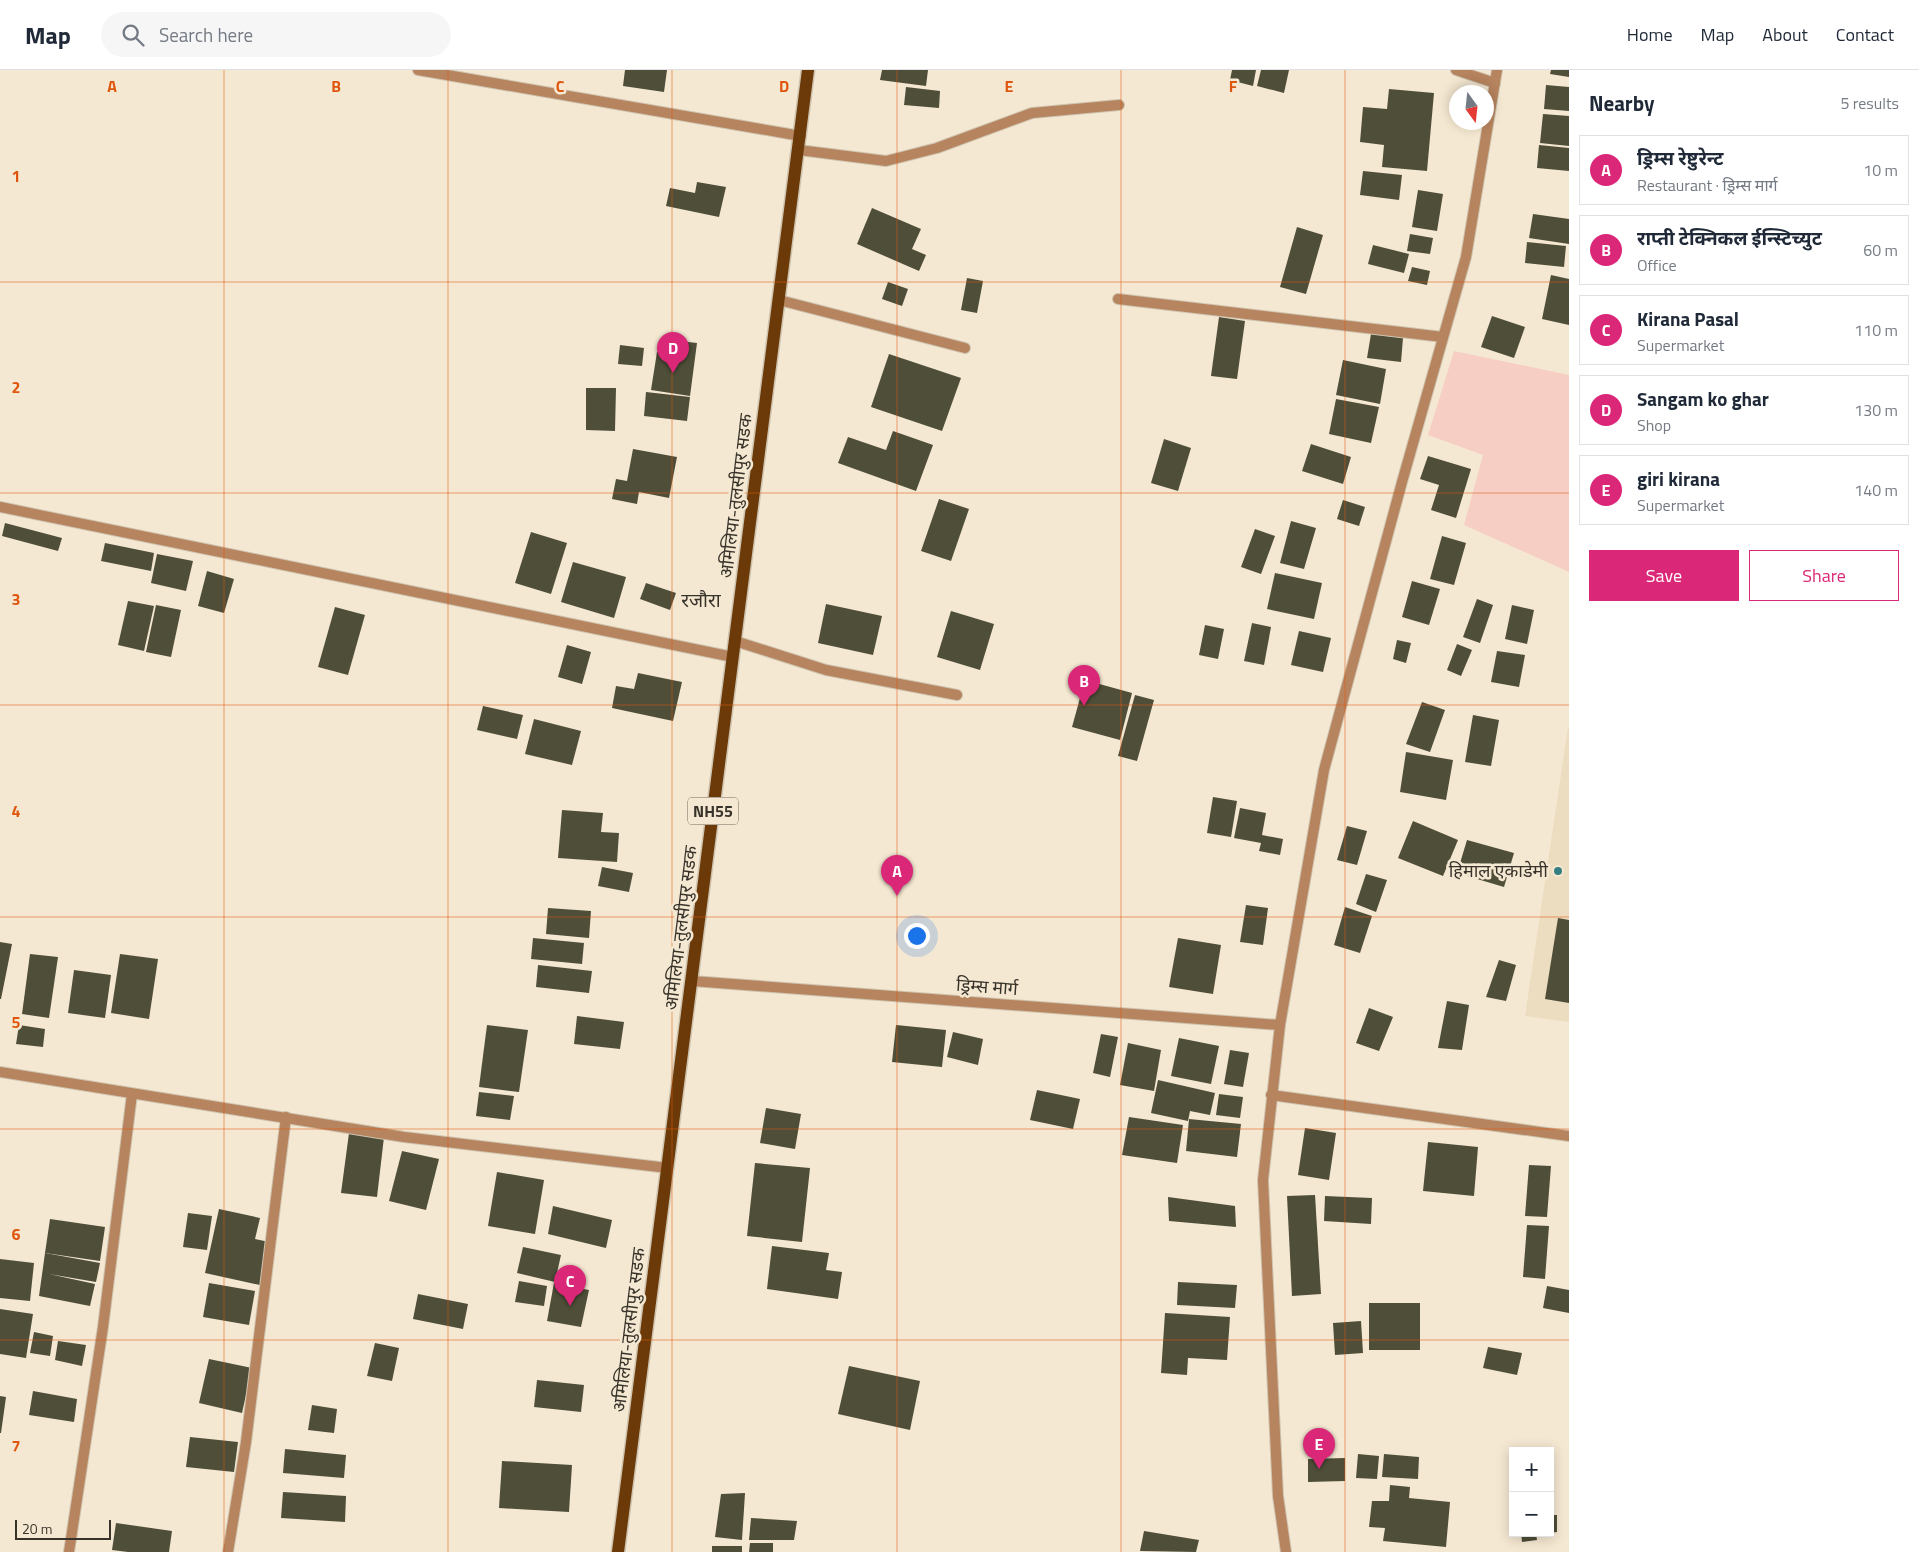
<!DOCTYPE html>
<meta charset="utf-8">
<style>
:root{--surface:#fff;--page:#f6f6f7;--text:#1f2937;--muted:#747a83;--line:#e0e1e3;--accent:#db2777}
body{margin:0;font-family:"Titillium Web","Noto Sans Devanagari",sans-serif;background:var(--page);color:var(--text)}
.controls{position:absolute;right:15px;bottom:15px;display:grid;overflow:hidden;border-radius:0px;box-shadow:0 2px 12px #0003}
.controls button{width:45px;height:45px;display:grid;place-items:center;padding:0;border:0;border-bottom:1px solid var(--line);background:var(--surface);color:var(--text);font:25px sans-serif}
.compass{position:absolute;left:1449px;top:15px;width:45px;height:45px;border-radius:50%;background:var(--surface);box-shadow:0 2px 12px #0003;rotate:165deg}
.scale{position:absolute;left:15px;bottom:12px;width:96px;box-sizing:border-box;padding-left:5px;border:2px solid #38332a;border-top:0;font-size:14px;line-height:18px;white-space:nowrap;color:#38332a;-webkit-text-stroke:4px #f5e8d2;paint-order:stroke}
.you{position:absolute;left:916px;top:865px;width:18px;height:18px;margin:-12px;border:4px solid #fff;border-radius:50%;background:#1a73e8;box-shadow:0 0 0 8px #1a73e833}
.badge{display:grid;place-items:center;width:32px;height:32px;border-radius:50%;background:var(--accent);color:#fff;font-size:16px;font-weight:700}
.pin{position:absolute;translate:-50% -41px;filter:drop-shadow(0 1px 2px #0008)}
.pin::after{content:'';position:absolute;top:26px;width:18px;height:15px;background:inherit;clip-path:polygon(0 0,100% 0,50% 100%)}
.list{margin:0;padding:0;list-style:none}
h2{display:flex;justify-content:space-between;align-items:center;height:65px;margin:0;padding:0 20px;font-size:21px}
h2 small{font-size:16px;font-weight:400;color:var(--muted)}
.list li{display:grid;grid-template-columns:32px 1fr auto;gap:15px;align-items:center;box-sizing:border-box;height:70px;margin:0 10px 10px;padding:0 10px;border:1px solid var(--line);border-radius:0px}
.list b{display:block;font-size:19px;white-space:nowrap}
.list p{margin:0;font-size:16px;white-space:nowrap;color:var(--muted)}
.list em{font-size:16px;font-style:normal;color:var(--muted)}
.actions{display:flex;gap:10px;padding:15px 20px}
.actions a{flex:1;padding:11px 0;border:1px solid var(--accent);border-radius:0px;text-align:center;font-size:18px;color:var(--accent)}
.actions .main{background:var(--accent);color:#fff}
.icon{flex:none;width:28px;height:28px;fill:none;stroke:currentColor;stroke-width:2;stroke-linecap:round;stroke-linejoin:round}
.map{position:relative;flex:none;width:1569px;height:1482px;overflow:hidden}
header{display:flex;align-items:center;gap:30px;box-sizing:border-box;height:70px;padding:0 25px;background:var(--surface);border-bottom:1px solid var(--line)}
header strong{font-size:24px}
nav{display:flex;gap:28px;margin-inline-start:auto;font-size:18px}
.search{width:350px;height:45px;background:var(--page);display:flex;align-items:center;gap:12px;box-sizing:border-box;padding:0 18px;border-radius:28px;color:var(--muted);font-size:19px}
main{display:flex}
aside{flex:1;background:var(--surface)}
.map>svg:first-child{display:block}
.built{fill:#edddc0}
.green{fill:#f6cec4}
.building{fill:#4f4e39}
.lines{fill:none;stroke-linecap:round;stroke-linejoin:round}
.service-casing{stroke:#cfc4b0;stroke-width:12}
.minor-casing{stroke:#cfc4b0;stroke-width:12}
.primary-casing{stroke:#cfc4b0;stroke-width:15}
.service{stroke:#b6845e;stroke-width:10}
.minor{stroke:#b6845e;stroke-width:10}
.primary{stroke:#6c3a08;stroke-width:12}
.grid{fill:none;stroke:#df570e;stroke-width:1;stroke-opacity:0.55}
.poi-dot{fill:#357e81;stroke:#f5e8d2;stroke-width:2}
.labels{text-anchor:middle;stroke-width:5;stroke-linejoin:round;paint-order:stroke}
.shield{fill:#f5e8d2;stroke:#71695c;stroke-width:1}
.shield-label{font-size:16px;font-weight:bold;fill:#38332a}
.street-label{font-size:18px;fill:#38332a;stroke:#f5e8d2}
.poi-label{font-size:18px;fill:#38332a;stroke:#f5e8d2;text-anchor:end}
.neighbourhood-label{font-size:19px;fill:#38332a;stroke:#f5e8d2}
.grid-label{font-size:16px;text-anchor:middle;font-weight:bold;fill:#df570e;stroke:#f5e8d2;stroke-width:5;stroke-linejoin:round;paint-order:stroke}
</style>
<header>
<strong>Map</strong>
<div class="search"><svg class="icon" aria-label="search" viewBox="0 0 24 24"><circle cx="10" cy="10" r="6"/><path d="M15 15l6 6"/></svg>Search here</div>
<nav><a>Home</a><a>Map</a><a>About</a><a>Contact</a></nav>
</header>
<main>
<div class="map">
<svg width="1569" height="1482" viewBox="0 0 1569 1482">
<rect width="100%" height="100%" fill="#f5e8d2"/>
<path class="built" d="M1568,657H1569V952L1525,946Z"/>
<path class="green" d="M1454,281L1569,305V502L1464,455L1483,385L1428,365Z"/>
<g class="building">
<path d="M625,0H667L664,22L623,16Z"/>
<path d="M882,0H928L926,16L880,10Z"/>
<path d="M1232,0H1256L1253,16L1230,10Z"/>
<path d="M1261,0H1289L1284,23L1257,16Z"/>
<path d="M1551,0H1569V7L1550,4Z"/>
<path d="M1546,15L1569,17V41L1544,39Z"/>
<path d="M906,17L940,21L939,38L904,35Z"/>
<path d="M1389,19L1434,23L1427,101L1382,97L1384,75L1360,72L1363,37L1387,39Z"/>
<path d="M1543,44L1569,46V76L1540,73Z"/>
<path d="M1539,75L1569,78V101L1537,98Z"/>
<path d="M1363,101L1402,105L1399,130L1360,125Z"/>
<path d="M697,112L726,117L719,147L666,136L670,118L695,123Z"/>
<path d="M1418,120L1443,124L1437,161L1412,157Z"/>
<path d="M872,138L921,159L912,179L926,185L919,201L857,174Z"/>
<path d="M1533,144L1569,149V174L1529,168Z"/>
<path d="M1297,157L1323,165L1306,224L1280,217Z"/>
<path d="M1410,164L1433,168L1430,184L1407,181Z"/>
<path d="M1527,172L1566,176L1564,197L1525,193Z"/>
<path d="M1373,175L1409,184L1404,203L1368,194Z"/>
<path d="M1412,197L1430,201L1427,215L1408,211Z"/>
<path d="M1551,205L1569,209V255L1542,249Z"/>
<path d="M967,208L983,211L977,243L961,240Z"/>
<path d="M888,212L908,219L902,236L882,229Z"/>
<path d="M1492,246L1525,257L1514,288L1481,277Z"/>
<path d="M1219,247L1245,251L1237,309L1211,306Z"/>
<path d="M1371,264L1403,268L1401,292L1367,288Z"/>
<path d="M679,271L697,273L690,326L651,320L657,282L677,285Z"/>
<path d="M620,275L644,278L642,296L618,294Z"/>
<path d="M889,284L961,308L942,361L871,337Z"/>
<path d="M1343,290L1386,299L1380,334L1336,325Z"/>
<path d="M586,318H616L615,361L586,360Z"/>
<path d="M646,322L690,327L687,351L644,346Z"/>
<path d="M1336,329L1379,337L1371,373L1329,364Z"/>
<path d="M893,361L933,375L916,421L838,393L848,367L886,380Z"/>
<path d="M1164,369L1191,378L1178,421L1151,413Z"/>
<path d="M1311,374L1351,387L1343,414L1302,401Z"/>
<path d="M633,379L677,387L669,428L639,422L637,434L612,429L616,409L627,411Z"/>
<path d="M1428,386L1471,399L1456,448L1431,440L1439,415L1420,409Z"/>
<path d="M939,429L969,439L951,491L921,481Z"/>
<path d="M1343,430L1365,437L1359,456L1337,449Z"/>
<path d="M1291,451L1316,458L1304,499L1280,493Z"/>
<path d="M5,453L62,468L58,481L2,466Z"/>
<path d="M1255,459L1275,466L1261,504L1241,497Z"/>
<path d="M531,462L567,473L551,524L515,513Z"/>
<path d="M1442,466L1466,473L1454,515L1430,509Z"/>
<path d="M105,473L154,483L151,501L101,491Z"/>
<path d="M157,484L193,491L186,521L151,513Z"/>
<path d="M573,492L626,507L614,548L561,532Z"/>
<path d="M207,501L234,509L224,543L198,536Z"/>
<path d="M1275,503L1322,513L1314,549L1267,539Z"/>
<path d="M1412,511L1440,519L1429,555L1402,547Z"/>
<path d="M646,513L676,523L670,540L640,529Z"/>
<path d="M1477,529L1493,535L1480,573L1463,567Z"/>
<path d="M128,531L154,536L144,581L118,575Z"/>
<path d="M826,534L882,546L873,585L818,573Z"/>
<path d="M156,535L181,540L171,587L146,582Z"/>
<path d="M1512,535L1534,540L1527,574L1505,569Z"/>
<path d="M335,537L365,545L348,605L318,597Z"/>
<path d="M951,541L994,554L980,600L937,587Z"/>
<path d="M1252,553L1271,557L1264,595L1244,591Z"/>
<path d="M1205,555L1224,559L1218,589L1199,585Z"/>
<path d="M1299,561L1331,568L1323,602L1291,595Z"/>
<path d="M1397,570L1411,573L1406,593L1393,589Z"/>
<path d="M1457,574L1472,580L1461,606L1447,600Z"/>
<path d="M567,575L591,582L582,614L558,607Z"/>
<path d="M1497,581L1525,585L1519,617L1491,612Z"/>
<path d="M638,603L682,612L673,651L612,638L616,616L634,619Z"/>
<path d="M1085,610L1132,623L1120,670L1072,657Z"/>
<path d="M1135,625L1154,630L1137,691L1118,686Z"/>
<path d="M1422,632L1445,640L1430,682L1406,674Z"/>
<path d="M483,636L523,645L517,669L477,660Z"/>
<path d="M1473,645L1499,650L1491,696L1465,692Z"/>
<path d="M534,649L581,661L572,695L525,684Z"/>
<path d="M1406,682L1453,690L1446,730L1400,722Z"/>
<path d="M1213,727L1237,731L1231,767L1207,763Z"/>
<path d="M1240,738L1266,743L1262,765L1283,769L1280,785L1259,781L1261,773L1234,768Z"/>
<path d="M562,740L603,743L601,762L619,763L617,792L558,788Z"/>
<path d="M1413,751L1458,770L1443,806L1398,788Z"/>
<path d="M1347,756L1367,761L1357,795L1337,790Z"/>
<path d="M1467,770L1514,783L1504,817L1457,803Z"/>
<path d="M602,797L633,803L629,822L598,816Z"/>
<path d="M1366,804L1387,810L1376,842L1356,834Z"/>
<path d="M1246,835L1268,838L1263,875L1240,872Z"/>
<path d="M1345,837L1372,846L1360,883L1334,875Z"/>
<path d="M548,838L591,841L589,868L546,864Z"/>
<path d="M1558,848L1569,850V933L1545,929Z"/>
<path d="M533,868L584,873L582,894L531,889Z"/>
<path d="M1178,868L1221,875L1213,924L1169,917Z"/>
<path d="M0,872L12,874L1,929H0Z"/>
<path d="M30,884L58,887L49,948L22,944Z"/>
<path d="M120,884L158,889L149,949L111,943Z"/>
<path d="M1499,890L1516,895L1506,931L1486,927Z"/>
<path d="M538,895L592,901L589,923L536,917Z"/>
<path d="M74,900L111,905L105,948L68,943Z"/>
<path d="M1447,931L1469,935L1462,980L1438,978Z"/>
<path d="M1369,938L1393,947L1379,981L1356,973Z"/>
<path d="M577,946L624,952L620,979L574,974Z"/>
<path d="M19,955L45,959L43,977L16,974Z"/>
<path d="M487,955L528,960L519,1022L479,1017Z"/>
<path d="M896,955L946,960L942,997L892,992Z"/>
<path d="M953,962L983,969L978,995L947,987Z"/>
<path d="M1101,964L1118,967L1110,1007L1093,1003Z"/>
<path d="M1179,968L1219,976L1211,1014L1171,1006Z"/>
<path d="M1128,973L1161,980L1154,1021L1120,1015Z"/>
<path d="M1230,980L1249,983L1243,1017L1224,1014Z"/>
<path d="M1158,1010L1215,1023L1210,1045L1190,1041L1188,1051L1151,1043Z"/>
<path d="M1037,1020L1080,1029L1073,1059L1030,1050Z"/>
<path d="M479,1022L514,1026L510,1050L476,1046Z"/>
<path d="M1219,1024L1243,1027L1240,1048L1216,1045Z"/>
<path d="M766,1038L801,1044L795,1079L760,1073Z"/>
<path d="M1129,1047L1183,1055L1177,1093L1122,1085Z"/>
<path d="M1189,1049L1241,1054L1237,1087L1186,1081Z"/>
<path d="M1305,1058L1336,1063L1329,1110L1298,1105Z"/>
<path d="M349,1063L384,1067L377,1127L341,1123Z"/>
<path d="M1428,1072L1478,1077L1474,1126L1423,1121Z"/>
<path d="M402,1081L439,1089L426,1140L389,1131Z"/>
<path d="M755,1093L810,1098L802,1172L747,1166Z"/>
<path d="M1529,1095L1551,1096L1547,1147L1525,1146Z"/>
<path d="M497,1102L544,1110L535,1164L488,1156Z"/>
<path d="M1315,1125L1321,1224L1292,1226L1287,1126Z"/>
<path d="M1325,1126L1372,1128L1371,1154L1324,1151Z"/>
<path d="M1168,1127L1235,1136L1236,1157L1169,1151Z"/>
<path d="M553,1136L612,1150L606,1178L548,1164Z"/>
<path d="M219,1139L260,1148L255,1169L269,1172L260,1215L205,1203Z"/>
<path d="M188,1143L212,1146L207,1180L183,1177Z"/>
<path d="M50,1149L105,1157L100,1191L45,1183Z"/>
<path d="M1527,1155L1549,1156L1545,1209L1523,1207Z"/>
<path d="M772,1176L829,1183L826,1200L842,1202L838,1229L767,1219Z"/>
<path d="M523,1177L561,1185L555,1212L517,1203Z"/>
<path d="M45,1183L100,1193L96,1212L49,1204L95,1214L90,1236L39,1226Z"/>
<path d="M0,1189L34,1193L30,1231L0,1228Z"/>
<path d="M519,1211L547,1216L544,1236L515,1232Z"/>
<path d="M1178,1212L1237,1215L1235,1238L1177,1235Z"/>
<path d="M209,1213L255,1221L249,1255L203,1247Z"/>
<path d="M554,1213L589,1220L581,1257L547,1251Z"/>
<path d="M1547,1216L1569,1220V1243L1543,1238Z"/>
<path d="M418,1224L468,1234L463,1259L413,1249Z"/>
<rect x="1369" y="1233" width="51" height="47"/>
<path d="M0,1239L33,1244L26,1288L0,1284Z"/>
<path d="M1165,1243L1230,1247L1227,1290L1188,1288L1187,1305L1161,1303Z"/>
<path d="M1361,1251L1363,1283L1335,1285L1333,1253Z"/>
<path d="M34,1262L53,1266L50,1286L30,1283Z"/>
<path d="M58,1271L86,1275L82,1296L55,1290Z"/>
<path d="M375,1273L399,1278L392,1311L367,1306Z"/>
<path d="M1488,1277L1522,1283L1517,1305L1483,1298Z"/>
<path d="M209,1289L252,1298L242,1343L199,1333Z"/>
<path d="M849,1296L920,1311L910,1360L838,1344Z"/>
<path d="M537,1310L584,1315L581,1342L534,1337Z"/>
<path d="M33,1321L77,1329L74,1352L29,1345Z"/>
<path d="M0,1326L6,1327L1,1363H0Z"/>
<path d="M312,1335L337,1339L334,1363L308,1360Z"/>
<path d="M190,1367L238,1372L234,1402L186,1397Z"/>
<path d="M285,1379L346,1385L344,1408L283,1403Z"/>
<path d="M1358,1384L1379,1386L1377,1409L1356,1408Z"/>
<path d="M1384,1384L1419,1387L1418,1409L1382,1407Z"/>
<path d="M1345,1388V1411L1308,1412V1389Z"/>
<path d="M502,1391L572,1395L569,1442L499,1438Z"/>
<path d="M1390,1415L1410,1417L1409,1428L1450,1432L1446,1477L1383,1471L1385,1458L1369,1457L1372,1431H1389Z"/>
<path d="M283,1422L346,1426L345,1452L281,1448Z"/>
<path d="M745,1423L742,1470L715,1467L721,1424Z"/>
<path d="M1550,1445H1557V1462L1550,1463Z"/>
<path d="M751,1448L797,1451L794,1470H749Z"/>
<path d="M116,1453L172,1461L169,1482H128L112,1480Z"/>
<path d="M1144,1461L1199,1470L1196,1482L1140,1481Z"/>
<path d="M1521,1463H1536L1537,1470L1522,1472Z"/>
<path d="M750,1473H773V1482H749Z"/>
<rect x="712" y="1476" width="30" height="6"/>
</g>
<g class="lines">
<g class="service-casing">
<path id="service" d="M735,571L826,600L957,625"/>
</g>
<g class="minor-casing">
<g id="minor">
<path d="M418,0L801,66"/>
<path d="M1456,0L1495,13"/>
<path d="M799,80L886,91L937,78L1032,43L1119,35"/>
<path d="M1118,229L1443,267"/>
<path d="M779,230L965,278"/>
<path d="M0,437L733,587"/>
<path d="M692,911L1280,955"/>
<path d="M0,1002L404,1067L668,1098"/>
<path d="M1271,1025L1569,1066"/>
<path d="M69,1482L103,1257L132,1024"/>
<path d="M228,1482L246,1372L286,1047"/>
<path d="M1286,1482L1278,1426L1263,1110L1280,955L1324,700L1402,412L1466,187L1497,0"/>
</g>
</g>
<g class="primary-casing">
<path id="primary" d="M618,1482L808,0"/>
</g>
<use href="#service" class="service"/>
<use href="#minor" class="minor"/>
<use href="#primary" class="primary"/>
</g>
<path class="grid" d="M224,0V1482M448,0V1482M672,0V1482M897,0V1482M1121,0V1482M1345,0V1482M0,212H1569M0,423H1569M0,635H1569M0,847H1569M0,1059H1569M0,1270H1569"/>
<circle class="poi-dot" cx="1558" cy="801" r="5"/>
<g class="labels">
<rect class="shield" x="688" y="727.5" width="50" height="27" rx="4"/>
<g class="shield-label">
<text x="713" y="747">NH55</text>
</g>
<g class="street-label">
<text transform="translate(736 426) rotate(-83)" y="6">अमिलिया-तुलसीपुर सडक</text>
<text transform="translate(681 858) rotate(-83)" y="6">अमिलिया-तुलसीपुर सडक</text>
<text transform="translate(987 917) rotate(4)" y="6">ड्रिम्स मार्ग</text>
<text transform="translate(629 1260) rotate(-83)" y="6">अमिलिया-तुलसीपुर सडक</text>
</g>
<g class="poi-label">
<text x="1548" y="807">हिमाल एकाडेमी</text>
</g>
<g class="neighbourhood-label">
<text x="701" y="537">रजौरा</text>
</g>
</g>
<g class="grid-label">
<text x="112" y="22">A</text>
<text x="336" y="22">B</text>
<text x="560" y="22">C</text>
<text x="784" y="22">D</text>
<text x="1009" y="22">E</text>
<text x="1233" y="22">F</text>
<text x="16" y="112">1</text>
<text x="16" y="323">2</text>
<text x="16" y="535">3</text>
<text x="16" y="747">4</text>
<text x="16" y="958">5</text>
<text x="16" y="1170">6</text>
<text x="16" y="1382">7</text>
</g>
</svg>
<div class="controls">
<button>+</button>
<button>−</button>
</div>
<svg class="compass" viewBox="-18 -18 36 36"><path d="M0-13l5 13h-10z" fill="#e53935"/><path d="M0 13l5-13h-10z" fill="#747a83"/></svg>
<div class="scale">20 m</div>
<div class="you"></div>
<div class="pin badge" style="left:897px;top:826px">A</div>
<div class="pin badge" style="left:1084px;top:636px">B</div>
<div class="pin badge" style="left:570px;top:1236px">C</div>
<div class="pin badge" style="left:673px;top:303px">D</div>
<div class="pin badge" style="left:1319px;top:1399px">E</div>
</div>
<aside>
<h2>Nearby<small>5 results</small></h2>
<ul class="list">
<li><span class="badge">A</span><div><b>ड्रिम्स रेष्टुरेन्ट</b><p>Restaurant · ड्रिम्स मार्ग</p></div><em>10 m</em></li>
<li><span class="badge">B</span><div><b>राप्ती टेक्निकल ईन्स्टिच्युट</b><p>Office</p></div><em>60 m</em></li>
<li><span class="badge">C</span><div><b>Kirana Pasal</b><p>Supermarket</p></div><em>110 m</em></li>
<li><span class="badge">D</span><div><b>Sangam ko ghar</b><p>Shop</p></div><em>130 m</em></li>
<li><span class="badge">E</span><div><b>giri kirana</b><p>Supermarket</p></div><em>140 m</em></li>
</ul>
<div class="actions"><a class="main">Save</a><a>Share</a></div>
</aside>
</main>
